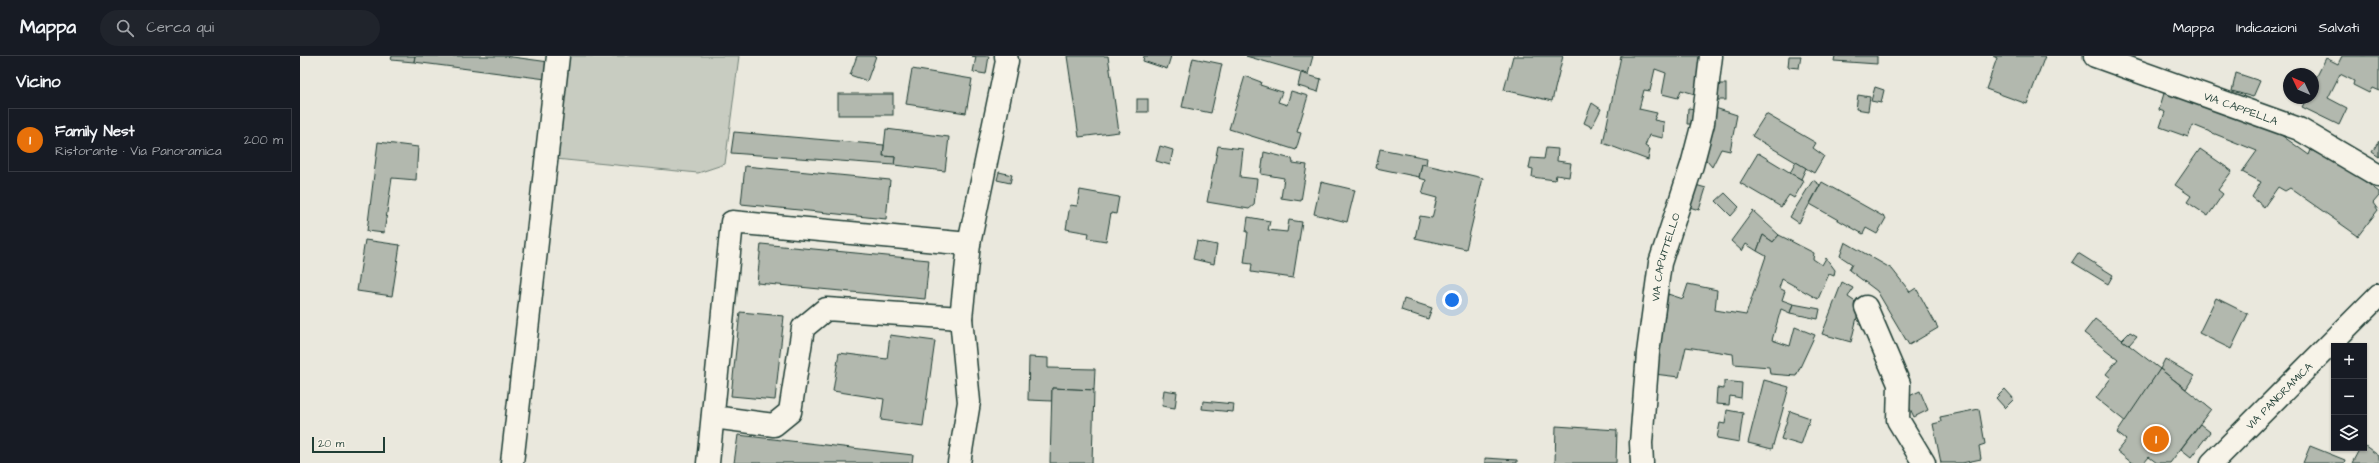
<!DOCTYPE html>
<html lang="it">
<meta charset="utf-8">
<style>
:root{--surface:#171b24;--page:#20242c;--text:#f1f3f6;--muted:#9ea1a6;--line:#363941;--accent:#92a19f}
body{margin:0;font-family:"Architects Daughter",sans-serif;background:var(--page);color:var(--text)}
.controls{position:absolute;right:12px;bottom:12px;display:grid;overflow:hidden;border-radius:0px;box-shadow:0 1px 3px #0004}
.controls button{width:36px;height:36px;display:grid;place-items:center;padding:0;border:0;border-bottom:1px solid var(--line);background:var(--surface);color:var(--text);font:20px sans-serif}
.compass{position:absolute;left:1983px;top:12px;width:36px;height:36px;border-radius:50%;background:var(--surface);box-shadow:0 1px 3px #0004;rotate:314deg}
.scale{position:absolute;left:12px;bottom:10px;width:73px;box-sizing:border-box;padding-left:4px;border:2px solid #1f3d34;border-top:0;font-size:11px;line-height:14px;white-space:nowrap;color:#1f3d34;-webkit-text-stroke:3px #f7f3e8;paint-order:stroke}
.you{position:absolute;left:1152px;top:244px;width:14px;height:14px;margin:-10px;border:3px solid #fff;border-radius:50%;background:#1a73e8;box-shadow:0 0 0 6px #1a73e833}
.badge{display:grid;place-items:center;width:26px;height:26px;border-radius:50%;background:var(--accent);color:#fff;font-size:13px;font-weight:700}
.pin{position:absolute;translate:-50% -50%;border:2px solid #fff;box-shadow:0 1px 4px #0006}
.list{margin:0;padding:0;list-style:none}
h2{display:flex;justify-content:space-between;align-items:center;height:52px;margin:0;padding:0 16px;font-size:17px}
h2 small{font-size:13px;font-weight:400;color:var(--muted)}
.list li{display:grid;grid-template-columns:26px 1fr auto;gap:12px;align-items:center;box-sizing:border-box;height:64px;margin:0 8px 8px;padding:0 8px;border:1px solid var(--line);border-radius:0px}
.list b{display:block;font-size:15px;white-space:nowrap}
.list p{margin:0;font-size:13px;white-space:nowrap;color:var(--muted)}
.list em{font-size:13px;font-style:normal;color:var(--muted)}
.icon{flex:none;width:22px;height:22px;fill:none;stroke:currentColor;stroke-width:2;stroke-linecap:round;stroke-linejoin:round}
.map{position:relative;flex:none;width:2079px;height:407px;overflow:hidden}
header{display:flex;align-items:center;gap:24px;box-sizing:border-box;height:56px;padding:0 20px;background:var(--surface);border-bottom:1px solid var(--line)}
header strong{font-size:19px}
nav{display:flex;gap:22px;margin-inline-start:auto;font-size:14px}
.search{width:280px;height:36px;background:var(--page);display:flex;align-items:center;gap:10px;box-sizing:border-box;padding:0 14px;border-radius:22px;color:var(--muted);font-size:15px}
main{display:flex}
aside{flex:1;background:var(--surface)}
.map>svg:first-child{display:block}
.green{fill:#c8ccc1;stroke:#74847a}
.building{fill:#b2b8ae;stroke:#1f3d34}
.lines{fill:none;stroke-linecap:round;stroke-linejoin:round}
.minor-casing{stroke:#1f3d34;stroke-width:25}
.minor{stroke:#f7f3e8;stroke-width:22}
.labels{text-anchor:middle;stroke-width:4;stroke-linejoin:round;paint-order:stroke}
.street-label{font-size:11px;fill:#1f3d34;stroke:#f7f3e8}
</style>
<header>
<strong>Mappa</strong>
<div class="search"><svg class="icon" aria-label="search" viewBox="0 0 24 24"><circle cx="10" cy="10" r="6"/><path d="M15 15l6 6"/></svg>Cerca qui</div>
<nav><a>Mappa</a><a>Indicazioni</a><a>Salvati</a></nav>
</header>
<main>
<aside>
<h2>Vicino<small></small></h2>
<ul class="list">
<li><span class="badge" style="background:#e8710a">1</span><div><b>Family Nest</b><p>Ristorante · Via Panoramica</p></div><em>200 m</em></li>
</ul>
</aside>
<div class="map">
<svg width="2079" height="407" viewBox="0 0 2079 407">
<rect width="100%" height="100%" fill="#eae8dd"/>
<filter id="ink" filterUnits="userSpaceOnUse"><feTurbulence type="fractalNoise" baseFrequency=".025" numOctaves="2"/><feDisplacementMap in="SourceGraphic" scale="8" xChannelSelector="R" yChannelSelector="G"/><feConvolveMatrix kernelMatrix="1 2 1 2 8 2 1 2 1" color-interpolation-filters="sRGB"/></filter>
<g filter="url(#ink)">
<path class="green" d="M261,0H439L425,108L398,117L245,102Z"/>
<g class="building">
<path d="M92,0H115L114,6L91,4Z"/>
<path d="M115,0H205L249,6L246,23L114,6Z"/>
<path d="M557,0H576L567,25L550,19Z"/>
<path d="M672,0H689L686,18L673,16L676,1Z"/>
<path d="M767,0H808L819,76L779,81Z"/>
<path d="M844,0H871L867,13L843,5Z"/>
<path d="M946,0H1013L1008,18Z"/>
<path d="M1213,0H1263L1252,45L1204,34Z"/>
<path d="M1321,0H1406L1395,38L1381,34L1378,42L1362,38L1366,17L1355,13L1350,35L1344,34L1339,53L1357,57L1354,64L1364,66L1363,82L1349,79L1345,90L1350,93L1348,104L1303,87Z"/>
<path d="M1489,0H1501L1499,12L1488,11Z"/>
<path d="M1535,0H1577V8L1534,5Z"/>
<path d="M1693,0H1745L1727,48L1686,33L1697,2Z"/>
<path d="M2042,0H2079V35L2072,32L2069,37L2053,29L2054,25L2040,18L2028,42L2047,52L2039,69L2002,51L2007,42H2013V28L2026,2L2038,8Z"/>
<path d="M893,2L922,8L911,57L882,51Z"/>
<path d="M612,13L672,23L666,57L606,48Z"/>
<path d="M1001,17L1021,23L1018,36L998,30Z"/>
<path d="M1936,17L1960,25L1953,41L1932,35Z"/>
<path d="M945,20L961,26L960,29L982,36L978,46L987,49L991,35L1008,40L997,76L1001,77L996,94L929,73Z"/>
<rect x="1416" y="28" width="10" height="16"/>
<path d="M1575,31L1584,34L1581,47L1571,45Z"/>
<path d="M1865,34L1977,76L2009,99L2011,94L2050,114L2079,136V140L2073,147L2078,154L2058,180L1990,132L1985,135L1978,131L1964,151L1952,141L1961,126L1942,116L1957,95L1893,69L1888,81L1860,71L1865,56L1859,54Z"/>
<rect x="538" y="38" width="55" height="21"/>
<path d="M1558,39L1570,41L1568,55L1556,53Z"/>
<rect x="837" y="43" width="11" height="13"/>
<path d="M1292,47L1301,53L1292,71L1284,67Z"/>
<path d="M1412,51L1437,59L1430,95L1421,93L1412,111L1402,99Z"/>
<path d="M1388,52L1397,53L1395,68H1387Z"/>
<path d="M1466,58L1516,87L1513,92L1524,100L1514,117L1452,80Z"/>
<path d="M586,73L649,81L645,115L594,109L595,101L583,100Z"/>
<path d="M434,76L584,89L583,100L595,101L594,109L431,97Z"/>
<path d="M2079,85V101L2072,96Z"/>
<path d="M78,86L118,91L116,124L92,122L84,177L67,175Z"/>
<path d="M860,90L873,94L870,109L856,105Z"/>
<path d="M918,90L943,93L940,121L957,123L954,149L949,153L907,146Z"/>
<path d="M1246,92L1258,93L1257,105L1271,107L1269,121L1256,119L1255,124L1232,121L1233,113L1229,112L1231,102L1244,103Z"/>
<path d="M1080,93L1127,102L1126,109L1122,108L1119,121L1076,112Z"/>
<path d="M1900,93L1932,115L1918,134L1923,138L1908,160L1887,146L1891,140L1875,129Z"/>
<path d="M964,96L992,103L993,107L1007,109L1001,145L981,142L984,122L961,118Z"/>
<path d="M1458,97L1504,125L1494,142L1489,139L1481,151L1440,127Z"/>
<path d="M1496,106L1506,112L1501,123L1490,117Z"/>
<path d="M1122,108L1183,122L1166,193L1115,182L1120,160L1132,162L1137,142L1122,138L1126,124L1119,122Z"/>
<path d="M445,110L590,124L586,163L441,148Z"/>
<path d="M699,116L712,119L710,127L697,124Z"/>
<path d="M1513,124L1520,129L1499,167L1490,161Z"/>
<path d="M1021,126L1055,134L1047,166L1014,158Z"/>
<path d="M1522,126L1586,162L1577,178L1566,172L1563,178L1510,148Z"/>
<path d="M1392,128L1406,132L1399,154L1386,150Z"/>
<path d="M780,134L819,141L816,158L811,157L806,185L788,182L789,177L766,173L770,149L777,150Z"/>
<path d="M1425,137L1439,151L1431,160L1416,145Z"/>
<path d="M1453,155L1479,179L1473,186L1463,179L1457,195L1446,188L1442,195L1431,185Z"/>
<path d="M948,161L970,165L968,174L987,176L989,164L1002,166L993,222L951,216L952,208L944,207L948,176H946Z"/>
<path d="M1463,179L1473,186L1479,179L1514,197L1513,203L1522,209L1526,202L1535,214L1534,220L1529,218L1518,243L1482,223L1479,232L1485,235L1482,244L1493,248L1490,257L1481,253L1472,284L1490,290L1495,271L1515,279L1496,320L1470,318L1469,311L1434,308L1433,298L1386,291L1379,321L1354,318L1368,238L1383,243L1388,228L1417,234L1415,254L1446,259L1466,200L1457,195Z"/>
<path d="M65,184L100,189L92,240L57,235Z"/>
<path d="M897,185L917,189L914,208L893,203Z"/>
<path d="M1545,186L1592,213L1610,236L1616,232L1638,272L1609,289L1577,235L1549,214L1552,208L1540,200Z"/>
<path d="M461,188L629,204L625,243L457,227Z"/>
<path d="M1778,197L1813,219L1808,228L1772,206Z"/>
<path d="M1542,226L1553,232L1548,241L1560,249L1551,286L1522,278Z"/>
<path d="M1916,242L1948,258L1931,293L1899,277Z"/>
<path d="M1104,243L1132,252L1128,263L1101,254Z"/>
<path d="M1493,248L1520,253L1518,263L1490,257Z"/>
<path d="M440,256L484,260L475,344L431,340Z"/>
<path d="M1795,263L1860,313L1826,366L1796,342L1811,322L1806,318L1818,303L1784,277Z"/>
<path d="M1830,276L1837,280L1829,289L1822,284Z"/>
<path d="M590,279L635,285L623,370L581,364L584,343L533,335L539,297L587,303Z"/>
<path d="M729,301L748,302V312L795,313L794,334L752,332V345L728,344Z"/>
<path d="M1865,303L1894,320L1886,333L1860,313Z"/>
<path d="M1860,313L1911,353L1870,407H1857L1849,401L1844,407H1832L1817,395L1826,384L1817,377Z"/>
<path d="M1464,324L1489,331L1472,393L1448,387Z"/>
<path d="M1424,325L1442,327L1441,342L1430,340L1429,349L1416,348L1417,332L1424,333Z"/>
<path d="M752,332L794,334L792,407H750Z"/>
<path d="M1705,333L1714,343L1705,352L1696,342Z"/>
<path d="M864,334L877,336L875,352L862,350Z"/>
<path d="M1620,335L1628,354L1614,361L1605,342Z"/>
<path d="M903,345L934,348L933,356L902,353Z"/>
<path d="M1679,353L1685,388L1679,390L1681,403L1662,407H1641L1633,368L1641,366L1640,361Z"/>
<path d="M1427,354L1443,357L1439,386L1417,382L1420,367L1425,368Z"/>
<path d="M1490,355L1510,362L1501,389L1481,383Z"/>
<path d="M1900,368L1910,376L1891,401L1881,393Z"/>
<path d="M1256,370L1317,374L1316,407H1255Z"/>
<path d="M438,379L613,399L612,407H434Z"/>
<path d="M2064,389L2079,400V407H2052L2060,392H2064Z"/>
<path d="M2010,390L2045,404L2044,407H2003Z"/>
<path d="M1185,402L1217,404V407H1185Z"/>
</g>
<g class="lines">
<g class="minor-casing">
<g id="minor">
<path id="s1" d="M1795,0L1999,73L2079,120"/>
<path d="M1566,251L1599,328L1598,364L1624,407"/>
<path d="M413,361L474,369L490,356L503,272L526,253L661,262"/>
<path d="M212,407L258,0"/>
<path d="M408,407L432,166L669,188"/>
<path d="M659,407L669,346L661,262L669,188L707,5L706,0"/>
<path id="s2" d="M1342,407L1341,387L1348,297L1360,207L1392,109L1403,67L1411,0"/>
<path id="s3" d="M1912,407L2079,239"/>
</g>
</g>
<use href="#minor" class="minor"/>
</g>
</g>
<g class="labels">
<g class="street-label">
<text dy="4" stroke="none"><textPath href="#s1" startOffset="155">VIA CAPPELLA</textPath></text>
<text dy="4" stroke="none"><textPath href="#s2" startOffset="208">VIA CAPUTTELLO</textPath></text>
<text dy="4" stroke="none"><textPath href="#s3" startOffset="95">VIA PANORAMICA</textPath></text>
</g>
</g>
</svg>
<div class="controls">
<button>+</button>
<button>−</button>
<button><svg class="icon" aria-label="layers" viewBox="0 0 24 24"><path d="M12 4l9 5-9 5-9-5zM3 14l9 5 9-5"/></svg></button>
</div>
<svg class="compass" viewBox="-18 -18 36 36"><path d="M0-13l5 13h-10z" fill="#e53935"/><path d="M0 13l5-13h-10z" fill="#9ea1a6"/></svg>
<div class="scale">20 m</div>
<div class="you"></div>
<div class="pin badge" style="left:1856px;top:383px;background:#e8710a">1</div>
</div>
</main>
